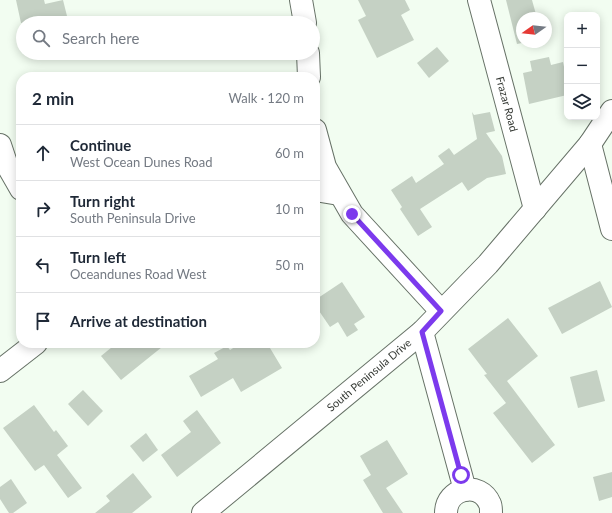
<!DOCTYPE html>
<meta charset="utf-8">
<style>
:root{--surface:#fff;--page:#f2f2f3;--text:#1f2937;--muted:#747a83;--line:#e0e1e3}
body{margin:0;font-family:Lato,sans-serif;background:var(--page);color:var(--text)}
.controls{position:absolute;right:12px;top:12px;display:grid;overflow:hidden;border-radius:8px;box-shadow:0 2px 10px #0003}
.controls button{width:36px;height:36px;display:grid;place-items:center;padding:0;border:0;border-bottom:1px solid var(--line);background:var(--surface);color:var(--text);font:20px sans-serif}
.compass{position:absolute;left:516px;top:12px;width:36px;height:36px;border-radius:50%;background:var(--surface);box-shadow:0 2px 10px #0003;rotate:256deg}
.stop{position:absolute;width:12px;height:12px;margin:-9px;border:3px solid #7c3aed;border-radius:50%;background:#fff}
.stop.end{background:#7c3aed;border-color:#fff;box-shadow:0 1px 4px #0008}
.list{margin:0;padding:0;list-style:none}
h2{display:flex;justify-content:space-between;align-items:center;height:52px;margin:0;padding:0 16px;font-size:17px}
h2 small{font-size:13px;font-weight:400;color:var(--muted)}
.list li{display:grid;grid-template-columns:26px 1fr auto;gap:12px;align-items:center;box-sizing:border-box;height:56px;padding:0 16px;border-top:1px solid var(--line)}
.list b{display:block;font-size:15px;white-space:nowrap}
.list p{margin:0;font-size:13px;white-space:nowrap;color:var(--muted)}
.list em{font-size:13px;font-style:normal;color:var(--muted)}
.icon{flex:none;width:22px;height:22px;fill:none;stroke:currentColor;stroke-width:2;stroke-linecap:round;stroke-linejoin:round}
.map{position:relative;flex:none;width:612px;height:513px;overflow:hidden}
.search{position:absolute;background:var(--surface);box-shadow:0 2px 10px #0003;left:16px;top:16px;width:304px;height:44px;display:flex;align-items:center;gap:10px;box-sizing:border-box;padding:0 14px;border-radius:22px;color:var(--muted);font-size:15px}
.panel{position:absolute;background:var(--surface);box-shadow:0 2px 10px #0003;left:16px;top:72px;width:304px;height:276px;border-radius:16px}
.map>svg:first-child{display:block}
.building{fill:#c5d1c4}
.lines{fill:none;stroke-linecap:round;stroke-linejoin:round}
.minor-casing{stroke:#677267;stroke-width:24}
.major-casing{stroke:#677267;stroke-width:24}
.minor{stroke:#fff;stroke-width:22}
.major{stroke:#fff;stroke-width:22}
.route{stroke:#7c3aed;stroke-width:5}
.labels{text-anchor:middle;stroke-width:3;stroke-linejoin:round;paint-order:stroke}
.street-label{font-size:11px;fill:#343833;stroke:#fff}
</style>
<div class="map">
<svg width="612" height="513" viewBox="0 0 612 513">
<rect width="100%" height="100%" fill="#f2fdf1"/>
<g class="building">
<path d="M16,0H44L45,4L63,0L68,20L56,23H21Z"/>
<path d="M358,0H405L410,10L401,15L414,40L377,58L358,20L366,16Z"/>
<path d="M506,0H532L537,18H522V43L517,44Z"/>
<path d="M437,47L449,61L429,78L417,63Z"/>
<path d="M549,57L551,65L563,62L567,81V95L529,104L523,73L532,71L530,61Z"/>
<path d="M472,112L474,115L490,112L495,131L486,133L502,156L506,174L487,178L468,191L462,182L420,209L432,227L418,236L400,209L402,207L391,190L412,176L416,183L444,164L438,156L449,148L454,155L477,139Z"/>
<path d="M600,281L612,307L562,334L548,308Z"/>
<path d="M342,282L365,317L354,324L358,330L347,337L338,322L330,327L315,305V300Z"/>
<path d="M508,318L538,356L507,381L555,445L532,463L493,413L506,403L484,375L487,374L468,349Z"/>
<path d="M117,343H167L121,380L101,356Z"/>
<path d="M241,343H267L282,368L241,392L233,378L201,397L189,376L218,359L214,353L227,346L230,350Z"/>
<path d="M597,370L605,401L578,408L570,377Z"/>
<path d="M83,390L103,411L88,426L68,404Z"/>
<path d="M34,405L54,432L56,430L68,446L57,455L82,488L68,498L44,465L35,471L3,428Z"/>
<path d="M197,410L221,443L177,477L161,455L191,432L183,421Z"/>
<path d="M146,433L158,450L143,462L130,446Z"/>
<path d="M387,440L408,474L386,488L403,513H383L363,480L371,475L360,456Z"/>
<path d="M612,472V497L599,501L593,477Z"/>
<path d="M133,473L152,497L132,513H95L110,501L106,496Z"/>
<path d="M11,479L27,503L13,513H9L0,499V487Z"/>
</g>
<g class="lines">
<g class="minor-casing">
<g id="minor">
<path d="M301,0L305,23"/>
<path d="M479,0L535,209"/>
<path d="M308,53L309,77"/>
<path d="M315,130L325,167L352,214L441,311"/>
<path d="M590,144L612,229"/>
<path d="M0,145L6,163L21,189"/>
<path d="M315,190L339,194"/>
<path d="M422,332L465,490"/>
<path d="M0,371L36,343"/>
<path d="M446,513C446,488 480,480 490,504C491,506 491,510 491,513"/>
</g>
</g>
<g class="major-casing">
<path id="major" d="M203,513L422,332L488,264L590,144L612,111"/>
</g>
<use href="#minor" class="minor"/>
<use href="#major" class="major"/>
</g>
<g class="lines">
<path class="route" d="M352,214L441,311L422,332L461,475"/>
</g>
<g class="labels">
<g class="street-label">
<text transform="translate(507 104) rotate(75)" y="4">Frazar Road</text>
<text transform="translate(369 375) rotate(-40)" y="4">South Peninsula Drive</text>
</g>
</g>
</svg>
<div class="controls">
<button>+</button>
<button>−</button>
<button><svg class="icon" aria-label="layers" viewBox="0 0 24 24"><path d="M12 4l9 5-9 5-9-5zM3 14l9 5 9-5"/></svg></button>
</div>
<svg class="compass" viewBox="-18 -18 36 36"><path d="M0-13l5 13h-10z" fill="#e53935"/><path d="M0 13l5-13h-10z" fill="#747a83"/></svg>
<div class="stop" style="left:461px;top:475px"></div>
<div class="stop end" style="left:352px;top:214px"></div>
<div class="search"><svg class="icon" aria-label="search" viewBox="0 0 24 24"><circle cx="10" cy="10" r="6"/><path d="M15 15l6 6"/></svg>Search here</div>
<section class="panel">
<h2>2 min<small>Walk · 120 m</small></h2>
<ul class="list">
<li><svg class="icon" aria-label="ahead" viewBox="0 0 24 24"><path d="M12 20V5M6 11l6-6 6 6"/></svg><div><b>Continue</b><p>West Ocean Dunes Road</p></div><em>60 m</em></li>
<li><svg class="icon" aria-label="right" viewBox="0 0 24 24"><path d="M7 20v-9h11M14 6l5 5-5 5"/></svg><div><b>Turn right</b><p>South Peninsula Drive</p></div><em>10 m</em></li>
<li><svg class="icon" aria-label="left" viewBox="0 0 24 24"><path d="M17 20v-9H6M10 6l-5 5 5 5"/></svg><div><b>Turn left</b><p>Oceandunes Road West</p></div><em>50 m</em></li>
<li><svg class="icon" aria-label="arrive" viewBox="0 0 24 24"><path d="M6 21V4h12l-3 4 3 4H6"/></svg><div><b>Arrive at destination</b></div></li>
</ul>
</section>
</div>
